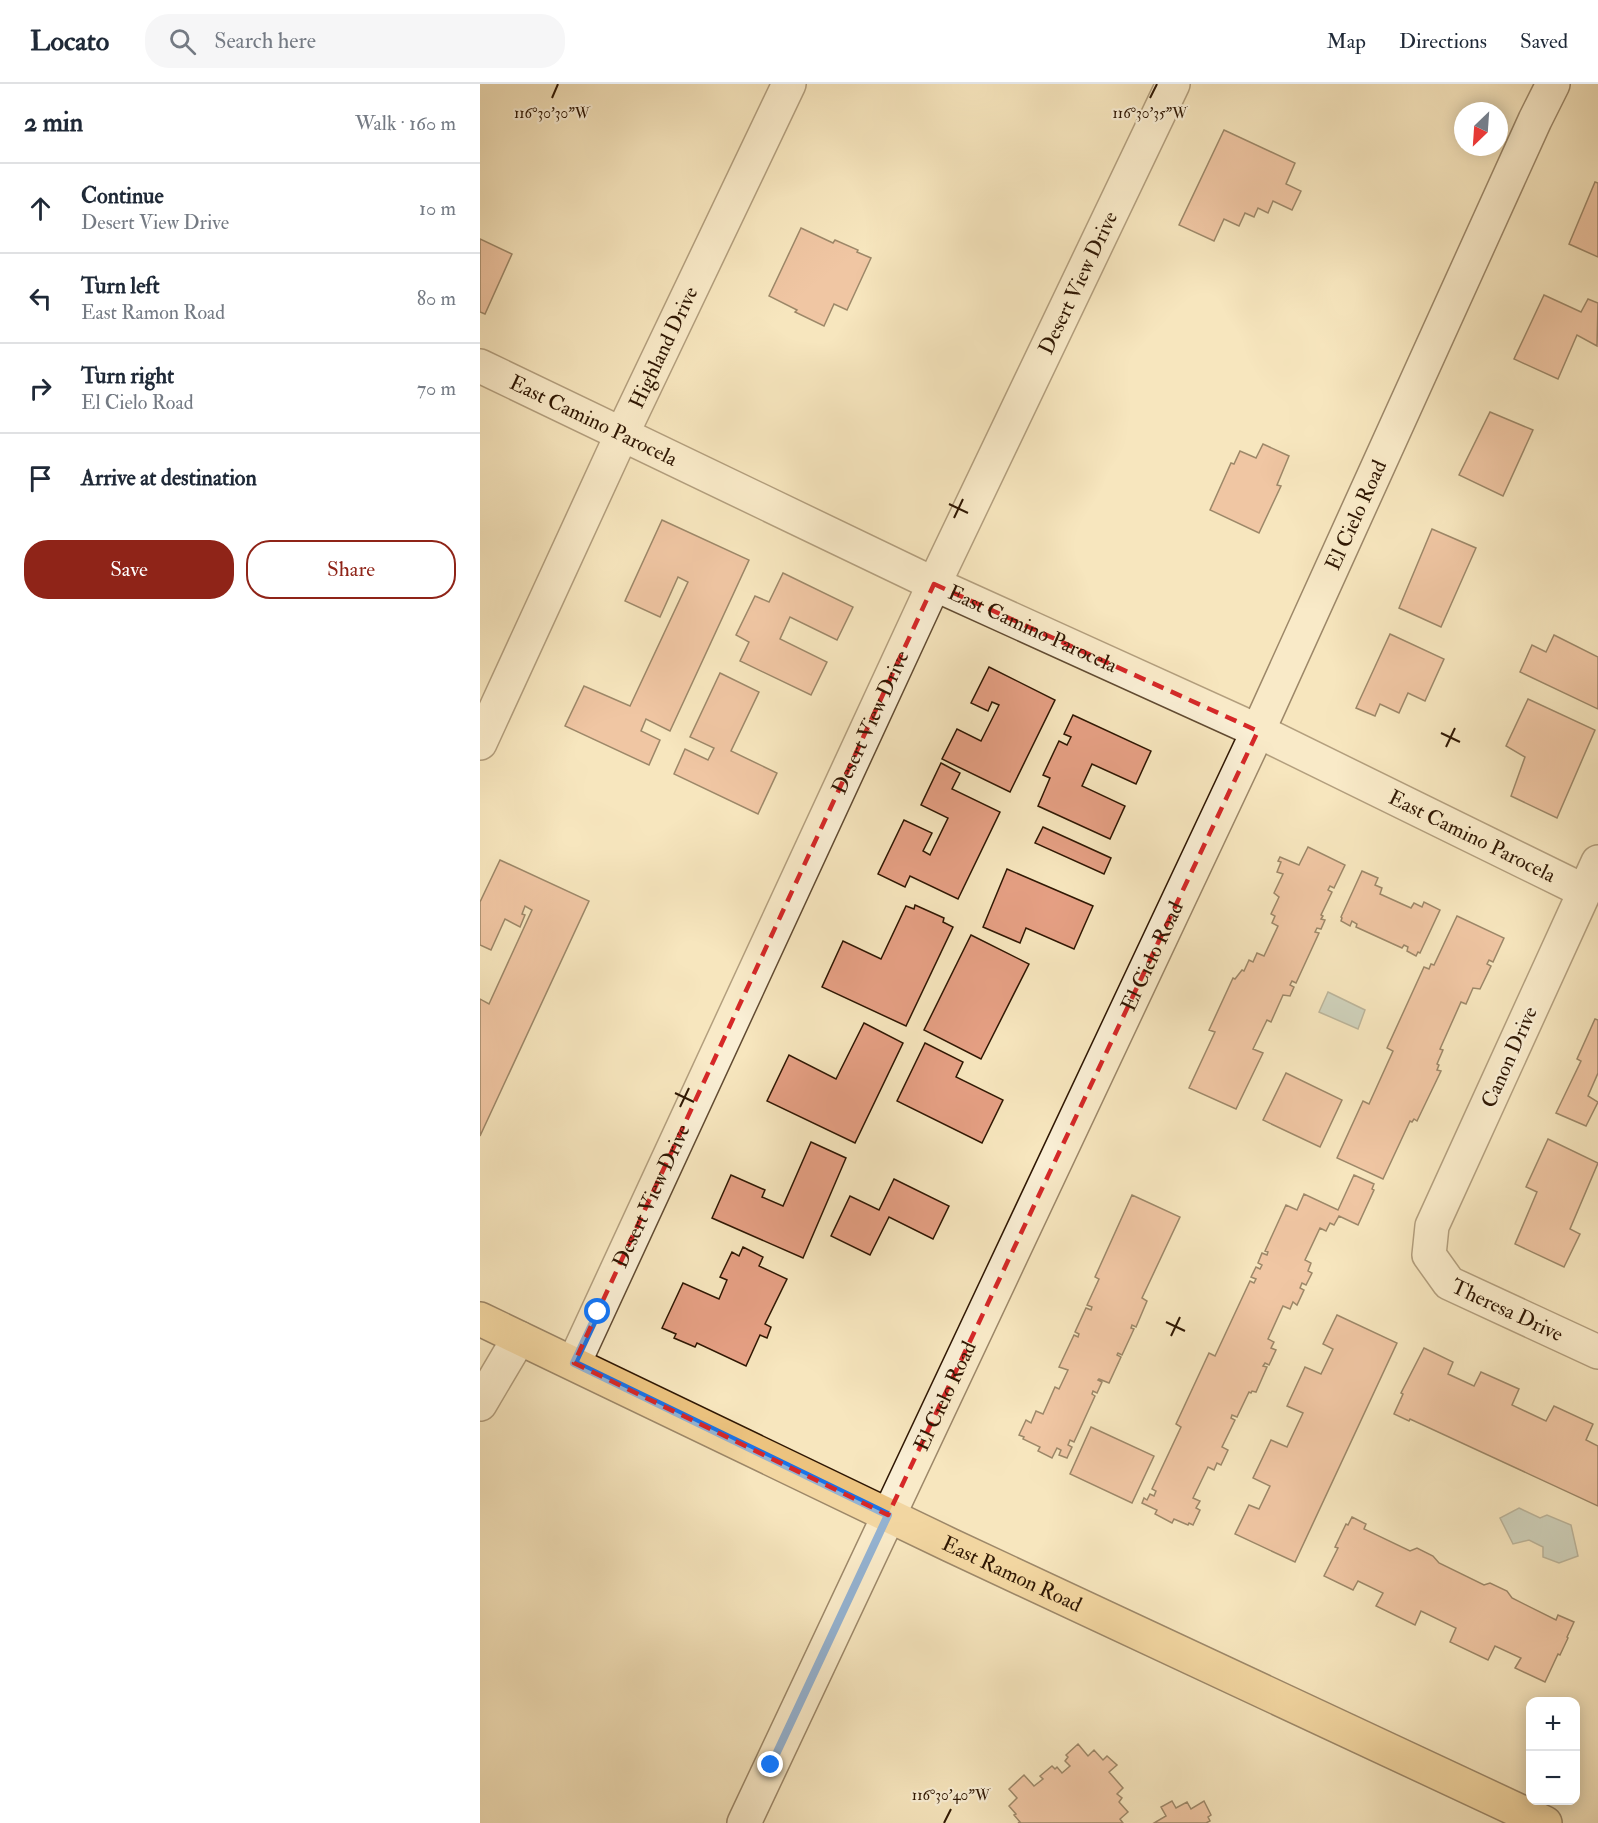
<!DOCTYPE html>
<meta charset="utf-8">
<style>
:root{--surface:#fff;--page:#f6f6f7;--text:#1f2937;--muted:#747a83;--line:#e0e1e3;--accent:#8f2418}
body{margin:0;font-family:"IM FELL Double Pica",serif;background:var(--page);color:var(--text)}
.controls{position:absolute;right:18px;bottom:18px;display:grid;overflow:hidden;border-radius:12px;box-shadow:0 3px 15px #0003}
.controls button{width:54px;height:54px;display:grid;place-items:center;padding:0;border:0;border-bottom:2px solid var(--line);background:var(--surface);color:var(--text);font:30px sans-serif}
.compass{position:absolute;left:974px;top:18px;width:54px;height:54px;border-radius:50%;background:var(--surface);box-shadow:0 3px 15px #0003;rotate:205deg}
.stop{position:absolute;width:18px;height:18px;margin:-14px;border:4px solid #1a73e8;border-radius:50%;background:#fff}
.stop.end{background:#1a73e8;border-color:#fff;box-shadow:0 2px 6px #0008}
.list{margin:0;padding:0;list-style:none}
h2{display:flex;justify-content:space-between;align-items:center;height:78px;margin:0;padding:0 24px;font-size:26px}
h2 small{font-size:20px;font-weight:400;color:var(--muted)}
.list li{display:grid;grid-template-columns:39px 1fr auto;gap:18px;align-items:center;box-sizing:border-box;height:90px;padding:0 24px;border-top:2px solid var(--line)}
.list b{display:block;font-size:22px;white-space:nowrap}
.list p{margin:0;font-size:20px;white-space:nowrap;color:var(--muted)}
.list em{font-size:20px;font-style:normal;color:var(--muted)}
.actions{display:flex;gap:12px;padding:18px 24px}
.actions a{flex:1;padding:14px 0;border:2px solid var(--accent);border-radius:24px;text-align:center;font-size:21px;color:var(--accent)}
.actions .main{background:var(--accent);color:#fff}
.icon{flex:none;width:33px;height:33px;fill:none;stroke:currentColor;stroke-width:2;stroke-linecap:round;stroke-linejoin:round}
.map{position:relative;flex:none;width:1118px;height:1739px;overflow:hidden}
header{display:flex;align-items:center;gap:36px;box-sizing:border-box;height:84px;padding:0 30px;background:var(--surface);border-bottom:2px solid var(--line)}
header strong{font-size:28px}
nav{display:flex;gap:33px;margin-inline-start:auto;font-size:21px}
.search{width:420px;height:54px;background:var(--page);display:flex;align-items:center;gap:15px;box-sizing:border-box;padding:0 21px;border-radius:24px;color:var(--muted);font-size:22px}
main{display:flex}
aside{flex:1;background:var(--surface)}
.map>svg:first-child{display:block}
.water{fill:#a1bdbc;stroke:#737b72;stroke-width:1.5}
.building{fill:#e6a084;stroke:#2f1703;stroke-width:1.5}
.lines{fill:none;stroke-linecap:round;stroke-linejoin:round}
.street-casing{stroke:#614b32;stroke-width:36}
.secondary-casing{stroke:#2f1703;stroke-width:36}
.primary-casing{stroke:#2f1703;stroke-width:36}
.street{stroke:#faefd5;stroke-width:33}
.secondary{stroke:#faefd5;stroke-width:33}
.primary{stroke:#ecc37f;stroke-width:33}
.route{stroke:#1a73e8;stroke-width:8}
.marked{fill:none;stroke:#d62828;stroke-width:4.5;stroke-dasharray:12 8;stroke-linejoin:round}
.ticks{fill:none;stroke:#2f1703;stroke-width:2}
.labels{text-anchor:middle;stroke-width:4.5;stroke-linejoin:round;paint-order:stroke}
.street-label{font-size:21px;fill:#2f1703;stroke:#faefd5}
.ticks-label{font-size:15px;text-anchor:middle;fill:#2f1703;stroke:#faefd5;stroke-width:4.5;stroke-linejoin:round;paint-order:stroke}
</style>
<header>
<strong>Locato</strong>
<div class="search"><svg class="icon" aria-label="search" viewBox="0 0 24 24"><circle cx="10" cy="10" r="6"/><path d="M15 15l6 6"/></svg>Search here</div>
<nav><a>Map</a><a>Directions</a><a>Saved</a></nav>
</header>
<main>
<aside>
<h2>2 min<small>Walk · 160 m</small></h2>
<ul class="list">
<li><svg class="icon" aria-label="ahead" viewBox="0 0 24 24"><path d="M12 20V5M6 11l6-6 6 6"/></svg><div><b>Continue</b><p>Desert View Drive</p></div><em>10 m</em></li>
<li><svg class="icon" aria-label="left" viewBox="0 0 24 24"><path d="M17 20v-9H6M10 6l-5 5 5 5"/></svg><div><b>Turn left</b><p>East Ramon Road</p></div><em>80 m</em></li>
<li><svg class="icon" aria-label="right" viewBox="0 0 24 24"><path d="M7 20v-9h11M14 6l5 5-5 5"/></svg><div><b>Turn right</b><p>El Cielo Road</p></div><em>70 m</em></li>
<li><svg class="icon" aria-label="arrive" viewBox="0 0 24 24"><path d="M6 21V4h12l-3 4 3 4H6"/></svg><div><b>Arrive at destination</b></div></li>
</ul>
<div class="actions"><a class="main">Save</a><a>Share</a></div>
</aside>
<div class="map">
<svg width="1118" height="1739" viewBox="0 0 1118 1739">
<rect width="100%" height="100%" fill="#f7e6be"/>
<filter id="stains"><feTurbulence type="fractalNoise" baseFrequency=".00333" numOctaves="4"/><feColorMatrix values="0 0 0 0 .2 0 0 0 0 .09 0 0 0 0 .02 0 0 0 .5 -.17"/></filter>
<radialGradient id="worn" r=".72"><stop offset=".6" stop-color="#630" stop-opacity="0"/><stop offset="1" stop-color="#630" stop-opacity=".3"/></radialGradient>
<g class="water">
<path d="M848,908L885,926L878,945L839,928Z"/>
<path d="M1039,1424L1060,1434L1067,1431L1091,1441L1098,1472L1079,1479L1063,1473V1463L1049,1456L1033,1460L1020,1434Z"/>
</g>
<g class="building">
<path d="M744,46L815,79L806,100L821,107L812,126L793,117L788,129L778,124L774,133L765,129L759,142L744,135L734,157L699,141Z"/>
<path d="M1115,98L1118,99V173L1089,160Z"/>
<path d="M321,144L353,159L355,156L378,166L377,168L391,174L367,226L354,220L344,242L315,228L317,226L289,212Z"/>
<path d="M0,155L32,170L5,230L0,228Z"/>
<path d="M1064,211L1101,228L1108,215L1118,219L1117,262L1097,251L1078,295L1034,275Z"/>
<path d="M1010,328L1053,346L1023,412L979,391Z"/>
<path d="M783,360L809,372L797,401L801,402L779,449L730,426L751,379L754,380L760,367L776,374Z"/>
<path d="M182,436L269,476L190,647L166,635L161,647L180,656L169,681L85,642L104,602L150,622L208,498L198,493L180,533L145,517Z"/>
<path d="M952,445L996,464L961,543L919,524Z"/>
<path d="M303,489L373,523L357,556L310,533L300,555L347,578L331,611L260,577L269,558L256,551L275,512L289,518Z"/>
<path d="M910,550L964,575L945,617L928,609L919,629L900,620L895,632L876,624Z"/>
<path d="M1074,551L1118,573V625L1040,588L1052,561L1066,568Z"/>
<path d="M509,583L575,616L530,708L462,675L477,645L501,657L519,621L512,618L508,627L491,619Z"/>
<path d="M240,589L279,608L251,667L297,689L278,730L194,690L205,665L228,676L234,664L210,653Z"/>
<path d="M1048,615L1115,646L1077,734L1031,712L1045,673L1026,662Z"/>
<path d="M593,631L671,667L656,700L612,680L602,702L645,722L630,755L558,722L570,694L563,691L579,657L587,661L591,653L584,650Z"/>
<path d="M461,679L480,689L472,705L520,728L478,815L430,792L425,803L398,790L424,736L452,749L443,767L450,771L468,734L441,721Z"/>
<path d="M563,743L631,774L624,790L555,759Z"/>
<path d="M828,763L865,781L854,804L850,802L848,806L852,808L841,831L843,832L841,835L845,836L841,845L837,844L835,848L839,849L816,899L812,897L810,901L814,903L810,912L803,911L791,938L787,936L773,965L783,969L756,1025L709,1004L735,948L729,946L753,894L755,895L762,886L764,887L769,876L773,878L777,869L784,872L798,842L792,839L795,832L791,830L799,813L794,809L803,790L797,788L801,778L798,777L800,773L819,781Z"/>
<path d="M20,776L109,817L0,1052V915L9,920L52,826L45,822L42,830L45,831L40,843L25,835L11,866L0,861V818Z"/>
<path d="M527,785L613,822L594,865L546,844L540,859L503,843Z"/>
<path d="M882,787L898,794L895,801L902,804L900,810L931,824L934,819L942,823L944,818L960,826L940,869L938,868L936,872L927,867L928,863L924,861L922,864L876,843L877,840L872,837L870,842L861,837L862,834L861,833Z"/>
<path d="M435,821L464,834L463,838L473,843L426,942L342,903L363,857L401,875L426,822L434,825Z"/>
<path d="M977,832L1024,854L1013,878L1009,876L1007,880L1011,882L1000,905L993,904L986,920L981,918L960,965L963,966L957,980L959,981L957,986L961,987L937,1037L934,1035L932,1038L930,1037L903,1095L857,1074L883,1017L889,1020L913,967L907,964L944,883L949,885L951,880L954,881Z"/>
<path d="M491,851L549,880L501,975L444,946Z"/>
<path d="M1115,935L1118,936V989L1108,1012L1118,1018L1106,1042L1076,1029L1101,977L1097,975Z"/>
<path d="M384,939L423,959L375,1059L287,1017L309,971L356,995Z"/>
<path d="M445,959L483,978L476,993L523,1016L502,1059L417,1017Z"/>
<path d="M806,989L862,1016L840,1063L783,1036Z"/>
<path d="M1068,1055L1118,1079L1090,1145L1100,1150L1084,1183L1035,1160L1057,1108L1046,1103Z"/>
<path d="M331,1058L366,1074L323,1174L232,1134L251,1091L285,1106L282,1113L303,1122Z"/>
<path d="M874,1091L894,1100L892,1105L894,1106L878,1141L859,1132L854,1141L850,1139L846,1147L840,1144L825,1176L831,1179L828,1187L832,1189L826,1201L822,1199L820,1204L824,1206L817,1221L813,1218L810,1225L803,1222L788,1255L794,1258L791,1264L796,1266L789,1281L785,1279L783,1282L787,1283L776,1308L772,1307L771,1309L769,1308L757,1333L752,1331L751,1334L755,1336L742,1363L748,1366L741,1381L737,1379L734,1386L728,1383L713,1414L720,1417L716,1424L720,1426L713,1441L709,1439L708,1441L694,1435L692,1439L675,1430L677,1426L662,1419L664,1414L667,1416L670,1410L674,1412L676,1407L672,1405L701,1343L696,1340L729,1269L735,1272L770,1197L774,1199L776,1195L771,1193L776,1183L780,1185L782,1181L778,1179L782,1169L787,1171L788,1168L785,1167L806,1121L817,1126L824,1110L858,1126Z"/>
<path d="M414,1095L469,1122L453,1155L409,1133L390,1171L351,1152L370,1112L399,1126Z"/>
<path d="M652,1111L700,1133L662,1214L667,1217L656,1243L652,1241L651,1244L654,1245L642,1271L638,1269L637,1271L641,1273L629,1299L619,1295L618,1296L622,1298L617,1309L613,1307L612,1310L615,1312L594,1358L590,1356L588,1361L592,1363L587,1374L579,1371L581,1366L577,1364L572,1374L558,1367L560,1363L543,1355L544,1353L539,1351L546,1336L551,1339L556,1327L563,1330L575,1303L579,1305L588,1286L579,1283L594,1251L598,1253L599,1250L595,1248L606,1224L611,1226L612,1223L607,1221L619,1195L615,1193Z"/>
<path d="M263,1163L283,1173L279,1182L307,1195L285,1240L291,1243L287,1254L280,1251L266,1282L217,1259L215,1263L194,1254L196,1250L182,1244L203,1199L239,1215L247,1196L240,1193L252,1168L259,1172Z"/>
<path d="M857,1231L917,1259L815,1478L755,1450L769,1421L779,1425L790,1402L773,1394L791,1356L807,1363L823,1329L807,1322L825,1283L841,1290L853,1265L843,1260Z"/>
<path d="M944,1264L973,1278L968,1290L994,1302L1001,1288L1039,1305L1032,1321L1066,1337L1074,1322L1113,1340L1106,1356L1118,1362V1422L930,1335L929,1337L914,1330L923,1310L921,1309Z"/>
<path d="M611,1343L674,1372L652,1419L590,1390Z"/>
<path d="M872,1433L886,1440L884,1445L930,1467L937,1464L953,1472L959,1479L1004,1501L1010,1499L1027,1507L1032,1514L1076,1536L1078,1531L1094,1538L1087,1553L1088,1554L1080,1571L1078,1570L1065,1598L1035,1584L1041,1574L1015,1562L1008,1576L970,1558L976,1544L941,1527L935,1541L896,1522L903,1509L878,1497L873,1506L844,1492L858,1464L855,1463L866,1440L868,1441Z"/>
<path d="M598,1660L608,1672L614,1666L623,1676L627,1672L637,1681L629,1688L643,1704L637,1710L642,1714L639,1718L648,1728L640,1735L643,1739H538L540,1738L534,1731L536,1730L529,1722L537,1714L529,1705L544,1691L554,1702L563,1695L560,1692L572,1682L575,1685L577,1683L582,1689L590,1682L585,1677L588,1673L586,1671Z"/>
<path d="M692,1717L696,1724L707,1718L711,1725L724,1717L731,1731L728,1733L730,1737L726,1739H674L686,1732L681,1723Z"/>
</g>
<g class="lines">
<g class="street-casing">
<g id="street">
<path id="s1" d="M0,282L454,500L778,647L1104,807"/>
<path id="s2" d="M0,659L142,350L309,0"/>
<path id="s3" d="M1118,778L952,1142L949,1171L969,1199L1118,1268"/>
<path id="s4" d="M94,1279L454,500L693,0"/>
<path d="M0,1320L39,1254"/>
</g>
</g>
<g class="secondary-casing">
<g id="secondary">
<path id="s5" d="M264,1739L778,647L1055,36L1073,0"/>
</g>
</g>
<g class="primary-casing">
<g id="primary">
<path id="s6" d="M0,1235L470,1461L1065,1739"/>
</g>
</g>
<use href="#street" class="street"/>
<use href="#secondary" class="secondary"/>
<use href="#primary" class="primary"/>
</g>
<g class="lines">
<path class="route" d="M118,1228L94,1279L408,1431L291,1681"/>
</g>
<path d="M0 0H1118V1739H0ZM454,500L778,647L408,1431L94,1279Z" fill="#f7e6be" fill-opacity=".55" fill-rule="evenodd"/>
<path class="marked" d="M454,500L778,647L408,1431L94,1279Z"/>
<path class="ticks" d="M72,14L78,0M670,14L677,0M469,420L488,429M474,434L483,415M961,649L980,658M966,663L975,644M195,1009L214,1018M200,1023L209,1004M686,1238L705,1247M691,1252L700,1233M464,1739L471,1725"/>
<g class="labels">
<g class="street-label">
<text dy="7" stroke="none"><textPath href="#s4" startOffset="1192">Desert View Drive</textPath></text>
<text dy="7" stroke="none"><textPath href="#s2" startOffset="436">Highland Drive</textPath></text>
<text dy="7" stroke="none"><textPath href="#s1" startOffset="126">East Camino Parocela</textPath></text>
<text dy="7" stroke="none"><textPath href="#s5" startOffset="1444">El Cielo Road</textPath></text>
<text dy="7" stroke="none"><textPath href="#s1" startOffset="612">East Camino Parocela</textPath></text>
<text dy="7" stroke="none"><textPath href="#s4" startOffset="706">Desert View Drive</textPath></text>
<text dy="7" stroke="none"><textPath href="#s1" startOffset="1098">East Camino Parocela</textPath></text>
<text dy="7" stroke="none"><textPath href="#s5" startOffset="958">El Cielo Road</textPath></text>
<text transform="translate(1029 973) rotate(-66)" y="7">Canon Drive</text>
<text dy="7" stroke="none"><textPath href="#s4" startOffset="184">Desert View Drive</textPath></text>
<text dy="7" stroke="none"><textPath href="#s3" startOffset="528">Theresa Drive</textPath></text>
<text dy="7" stroke="none"><textPath href="#s5" startOffset="472">El Cielo Road</textPath></text>
<text dy="7" stroke="none"><textPath href="#s6" startOffset="590">East Ramon Road</textPath></text>
</g>
</g>
<g class="ticks-label">
<text x="72" y="34">116°30'30"W</text>
<text x="670" y="34">116°30'35"W</text>
<text x="471" y="1716">116°30'40"W</text>
</g>
<rect width="100%" height="100%" filter="url(#stains)"/>
<rect width="100%" height="100%" fill="url(#worn)"/>
</svg>
<div class="controls">
<button>+</button>
<button>−</button>
</div>
<svg class="compass" viewBox="-18 -18 36 36"><path d="M0-13l5 13h-10z" fill="#e53935"/><path d="M0 13l5-13h-10z" fill="#747a83"/></svg>
<div class="stop" style="left:118px;top:1228px"></div>
<div class="stop end" style="left:291px;top:1681px"></div>
</div>
</main>
